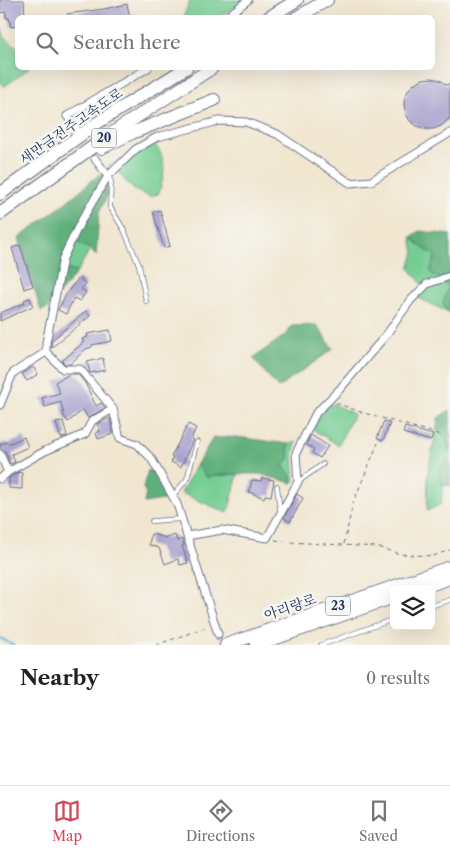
<!DOCTYPE html>
<meta charset="utf-8">
<style>
:root{--surface:#fff;--page:#f2f2f2;--text:#202124;--muted:#757577;--line:#e0e0e0;--accent:#d1495b}
body{margin:0;font-family:"Libre Caslon Text","Noto Serif KR",serif;background:var(--page);color:var(--text)}
.controls{position:absolute;right:15px;bottom:15px;display:grid;overflow:hidden;border-radius:8px;box-shadow:0 5px 20px #0002}
.controls button{width:45px;height:45px;display:grid;place-items:center;padding:0;border:0;border-bottom:1px solid var(--line);background:var(--surface);color:var(--text);font:25px sans-serif}
.list{margin:0;padding:0;list-style:none}
h2{display:flex;justify-content:space-between;align-items:center;height:65px;margin:0;padding:0 20px;font-size:21px}
h2 small{font-size:16px;font-weight:400;color:var(--muted)}
.icon{flex:none;width:28px;height:28px;fill:none;stroke:currentColor;stroke-width:2;stroke-linecap:round;stroke-linejoin:round}
.map{position:relative;flex:none;width:450px;height:645px;overflow:hidden}
.search{position:absolute;background:var(--surface);box-shadow:0 5px 20px #0002;left:15px;right:15px;top:15px;height:55px;display:flex;align-items:center;gap:12px;box-sizing:border-box;padding:0 18px;border-radius:8px;color:var(--muted);font-size:19px}
.sheet{height:140px;background:var(--surface)}
nav{display:flex;justify-content:space-around;align-items:center;box-sizing:border-box;height:70px;border-top:1px solid var(--line);background:var(--surface);font-size:14px;color:var(--muted)}
nav a{display:grid;justify-items:center;gap:2px}
nav .on{color:var(--accent)}
.map>svg:first-child{display:block}
.green{fill:#75cd92;stroke:#487e78}
.forest{fill:#60b07c;stroke:#3e706d}
.lines{fill:none;stroke-linecap:round;stroke-linejoin:round}
.stream{stroke:#5aaad5;stroke-width:2.5}
.building{fill:#a9a2ce}
.street-tunnel{stroke:#c6c1b9;stroke-width:7;stroke-dasharray:7 3.5;stroke-linecap:butt}
.lane-casing{stroke:#666f86;stroke-width:5.5}
.street-casing{stroke:#666f86;stroke-width:9}
.highway-casing{stroke:#666f86;stroke-width:14}
.path{stroke:#666f86;stroke-width:1;stroke-dasharray:4 4;stroke-linecap:butt}
.lane{stroke:#fff;stroke-width:4}
.street{stroke:#fff;stroke-width:7}
.highway{stroke:#fff;stroke-width:12}
.labels{text-anchor:middle;stroke-width:5;stroke-linejoin:round;paint-order:stroke}
.shield{fill:#f6f6f2;stroke:#5d6b8a;stroke-width:1}
.shield-label{font-size:12px;font-weight:bold;fill:#1b2f5e}
.street-label{font-size:14px;fill:#1b2f5e;stroke:#f6f6f2}
</style>
<div class="map">
<svg width="450" height="645" viewBox="0 0 450 645">
<rect width="100%" height="100%" fill="#f6f6f2"/>
<filter id="ink" filterUnits="userSpaceOnUse"><feTurbulence type="fractalNoise" baseFrequency=".02" numOctaves="2"/><feDisplacementMap in="SourceGraphic" scale="10" xChannelSelector="R" yChannelSelector="G"/><feConvolveMatrix kernelMatrix="1 2 1 2 8 2 1 2 1" color-interpolation-filters="sRGB"/></filter>
<filter id="wash" filterUnits="userSpaceOnUse"><feTurbulence type="fractalNoise" baseFrequency=".0096" numOctaves="4" result="noise"/><feDisplacementMap in="SourceGraphic" scale="20" xChannelSelector="R" yChannelSelector="G"/><feGaussianBlur stdDeviation="1.12" result="paint"/><feColorMatrix in="noise" values="0 0 0 0 0 0 0 0 0 0 0 0 0 0 0 0 0 1.4 0 .05"/><feComposite in="paint" operator="in"/></filter>
<g filter="url(#wash)">
<rect width="100%" height="100%" fill="#f1e6d0"/>
<g class="green">
<path d="M190,0H246L218,17L183,18Z"/>
<path d="M0,24L5,38L17,47L18,68H29L4,87L0,83Z"/>
<path d="M153,142C168,161 165,171 159,193L151,197L134,190L119,174C125,160 141,150 153,142Z"/>
<path d="M411,237L423,248L435,255L449,286L443,304L447,312L417,297L422,284L409,268L414,253Z"/>
<path d="M76,241L90,249L77,272L64,269L66,257Z"/>
<path d="M333,404L354,414L338,445L312,429L326,406Z"/>
<path d="M437,428L447,441L450,457L438,471L443,485L441,504L427,511L428,471Z"/>
<path d="M296,442L293,456L295,481L292,483L290,474L283,466L289,459L288,444Z"/>
<path d="M197,464L206,477L238,474L228,513L181,493Z"/>
</g>
<g class="forest">
<path d="M113,163L107,196L99,212L96,256L90,249L75,241L64,256V269L77,272L48,308L41,311L19,238L59,208Z"/>
<path d="M420,231L450,235V312H447L443,304L448,286L430,272L435,255L423,248L411,237Z"/>
<path d="M317,325L333,349L278,388L253,358L287,334L292,326Z"/>
<path d="M450,410V454L447,441L437,428L438,418Z"/>
<path d="M237,437L288,444L289,459L283,466L290,474L292,483L260,474H232L206,477L197,464L213,438Z"/>
<path d="M450,457V486L443,485L438,471Z"/>
<path d="M148,470L155,472L169,499L144,503L146,493L143,488Z"/>
</g>
<g class="lines">
<path class="stream" d="M0,638L13,645"/>
</g>
<g id="blocks">
<g class="building">
<path d="M0,0H24L25,18H18V26L11,27L9,18H6V12L0,13Z"/>
<path d="M127,4L130,18H67V14L104,9Z"/>
<path d="M432,78L440,80L447,85L450,83V118L441,126L433,129H425L417,126L410,121L406,114L404,105L405,97L409,89L415,83L423,79Z"/>
<path d="M160,210L170,246L164,248L153,212Z"/>
<path d="M20,245L33,286L24,289L12,248Z"/>
<path d="M79,278L86,284L81,289L86,292L80,301L74,298L66,314L58,310L68,291Z"/>
<path d="M30,298L33,306L0,321V313L25,303L24,300Z"/>
<path d="M86,311L90,316L51,348L52,340Z"/>
<path d="M110,330L112,341L92,345V347L86,349L70,364H65L62,361L84,342L82,339L88,337L87,334Z"/>
<path d="M103,358L105,370L90,373L87,362Z"/>
<path d="M33,367L38,374L27,381L22,374Z"/>
<path d="M70,374H78L85,383L96,406L101,403L105,408L88,418L83,410L68,422L64,416L61,402L45,407L42,398L60,393L55,382Z"/>
<path d="M110,418L113,434L98,439L96,433L100,431L97,424Z"/>
<path d="M63,421L67,436L61,438L56,423Z"/>
<path d="M384,421L390,423L383,441L377,438Z"/>
<path d="M188,424L196,428L191,439L193,440L181,467L171,462L173,458L171,457Z"/>
<path d="M405,427L433,435L431,441L403,433Z"/>
<path d="M311,435L328,446L320,458L312,453L314,449L306,444Z"/>
<path d="M24,437L28,447L12,454L15,462L10,464L5,451L1,449L0,444L7,442L8,444Z"/>
<path d="M19,472L22,473V489L9,488V478Z"/>
<path d="M262,478L274,480L271,496L265,495L264,498L249,492L252,480L261,481Z"/>
<path d="M297,494L303,498L290,522L284,518Z"/>
<path d="M151,534L167,538L175,535L177,541L182,539L184,545L182,546L188,563L180,565L178,559L165,564L159,548L149,545Z"/>
</g>
</g>
</g>
<g filter="url(#ink)">
<use href="#blocks" fill-opacity="0" stroke="#666f86" stroke-width="1"/>
<g class="lines">
<path class="street-tunnel" d="M218,634L221,645"/>
<g class="lane-casing">
<g id="lane">
<path d="M108,176L111,182L110,207L124,230L139,265L146,301"/>
<path d="M298,482L323,464"/>
<path d="M277,486L280,511"/>
<path d="M172,497L187,479L197,442"/>
<path d="M152,521L182,519"/>
<path d="M431,606L450,600"/>
<path d="M321,645L394,619"/>
</g>
</g>
<g class="street-casing">
<g id="street">
<path d="M225,18L248,0"/>
<path d="M77,130L67,116L148,68"/>
<path d="M95,159L108,176L80,223L63,258L46,343V352L63,369H80L113,409L120,438L137,444L151,458L177,504L218,634"/>
<path d="M108,176L136,149L157,137L219,121L246,122L277,134L350,183L371,181L450,133"/>
<path d="M0,405L13,373L46,352"/>
<path d="M0,454L8,472"/>
<path d="M0,479L8,472L45,451L85,434L92,421L113,409"/>
<path d="M187,536L222,530L267,538L298,482L296,453L316,413L339,390L386,335L411,300L427,284L450,276"/>
</g>
</g>
<g class="highway-casing">
<g id="highway">
<path d="M268,18L297,0"/>
<path d="M296,18L327,0"/>
<path d="M101,148L132,133L214,100"/>
<path d="M0,194L97,123L186,68"/>
<path d="M0,214L109,135L212,68"/>
<path d="M418,589L450,578"/>
<path d="M226,645L450,567"/>
<path d="M256,645L394,597"/>
</g>
</g>
<g class="path">
<path d="M336,403L364,413L441,435"/>
<path d="M275,540L290,542L377,547L399,554L433,556L450,550"/>
<path d="M344,544L353,503L378,443"/>
<path d="M156,645L207,627"/>
</g>
<use href="#lane" class="lane"/>
<use href="#street" class="street"/>
<use href="#highway" class="highway"/>
</g>
</g>
<g class="labels">
<g class="shield">
<rect x="91.5" y="128.5" width="25" height="19" rx="4"/>
<rect x="325.5" y="596.5" width="25" height="19" rx="4"/>
</g>
<g class="shield-label">
<text x="104" y="142">20</text>
<text x="338" y="610">23</text>
</g>
<g class="street-label">
<text transform="translate(71 126) rotate(-35)" y="5">새만금전주고속도로</text>
<text transform="translate(290 607) rotate(-19)" y="5">아리랑로</text>
</g>
</g>
</svg>
<div class="controls">
<button><svg class="icon" aria-label="layers" viewBox="0 0 24 24"><path d="M12 4l9 5-9 5-9-5zM3 14l9 5 9-5"/></svg></button>
</div>
<div class="search"><svg class="icon" aria-label="search" viewBox="0 0 24 24"><circle cx="10" cy="10" r="6"/><path d="M15 15l6 6"/></svg>Search here</div>
</div>
<section class="sheet">
<h2>Nearby<small>0 results</small></h2>
<ul class="list">
</ul>
</section>
<nav>
<a class="on"><svg class="icon" aria-label="map" viewBox="0 0 24 24"><path d="M3 6l6-2 6 2 6-2v14l-6 2-6-2-6 2zM9 4v14M15 6v14"/></svg>Map</a>
<a><svg class="icon" aria-label="directions" viewBox="0 0 24 24"><path d="M12 3l9 9-9 9-9-9zM9 14v-3h6M13 9l2 2-2 2"/></svg>Directions</a>
<a><svg class="icon" aria-label="saved" viewBox="0 0 24 24"><path d="M7 4h10v16l-5-4-5 4z"/></svg>Saved</a>
</nav>
